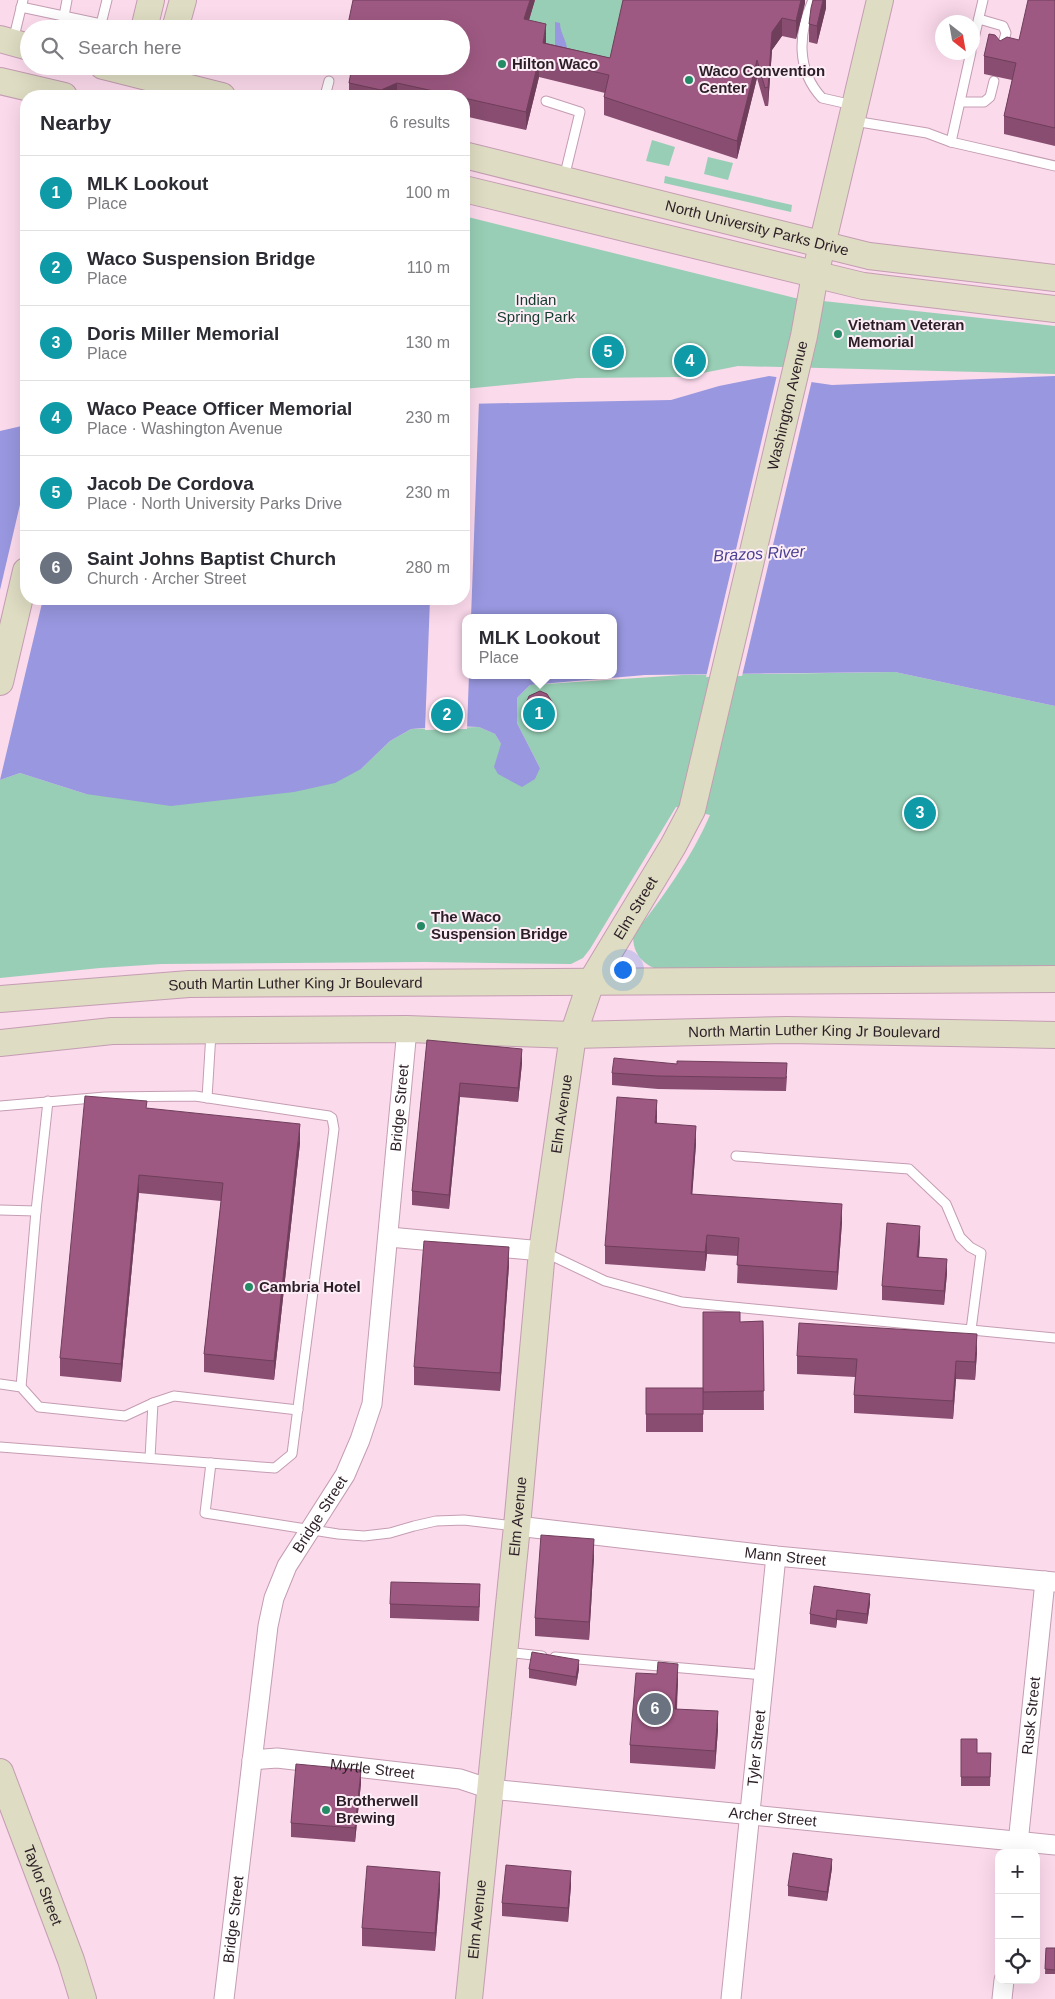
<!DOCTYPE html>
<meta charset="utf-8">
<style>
:root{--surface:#fff;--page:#f7f7f7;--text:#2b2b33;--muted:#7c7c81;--line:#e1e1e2;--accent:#b45309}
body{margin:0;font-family:Arial,sans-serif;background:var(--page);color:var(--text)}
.controls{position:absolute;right:15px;bottom:15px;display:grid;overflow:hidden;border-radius:10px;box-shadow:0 5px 20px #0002}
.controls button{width:45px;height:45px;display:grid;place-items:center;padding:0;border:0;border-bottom:1px solid var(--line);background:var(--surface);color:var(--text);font:25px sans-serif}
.compass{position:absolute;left:935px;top:15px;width:45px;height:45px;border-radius:50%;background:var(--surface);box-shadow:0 5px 20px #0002;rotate:149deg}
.you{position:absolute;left:622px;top:969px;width:18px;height:18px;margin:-12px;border:4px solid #fff;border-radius:50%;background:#1a73e8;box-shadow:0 0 0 8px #1a73e833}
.badge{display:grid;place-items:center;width:32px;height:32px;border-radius:50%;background:var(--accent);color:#fff;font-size:16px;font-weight:700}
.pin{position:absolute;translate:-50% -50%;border:2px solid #fff;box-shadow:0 1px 5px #0006}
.popup{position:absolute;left:462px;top:614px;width:155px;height:65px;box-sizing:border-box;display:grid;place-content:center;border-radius:10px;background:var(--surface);filter:drop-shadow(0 1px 4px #0005);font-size:16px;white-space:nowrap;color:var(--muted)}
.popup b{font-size:19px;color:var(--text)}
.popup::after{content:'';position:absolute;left:50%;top:100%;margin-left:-10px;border:10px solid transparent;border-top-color:var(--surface)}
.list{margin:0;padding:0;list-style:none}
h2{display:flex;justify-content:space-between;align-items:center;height:65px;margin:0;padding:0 20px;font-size:21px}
h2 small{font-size:16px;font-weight:400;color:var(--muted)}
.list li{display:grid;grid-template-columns:32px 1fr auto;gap:15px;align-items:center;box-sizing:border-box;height:75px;padding:0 20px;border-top:1px solid var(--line)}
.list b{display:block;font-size:19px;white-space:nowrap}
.list p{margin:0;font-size:16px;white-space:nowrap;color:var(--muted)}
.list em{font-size:16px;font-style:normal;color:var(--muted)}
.icon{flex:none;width:28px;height:28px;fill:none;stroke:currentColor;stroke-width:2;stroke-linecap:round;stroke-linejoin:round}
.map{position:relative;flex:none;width:1055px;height:1999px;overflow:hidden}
.search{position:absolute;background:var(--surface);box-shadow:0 5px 20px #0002;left:20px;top:20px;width:450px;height:55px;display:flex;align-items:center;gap:12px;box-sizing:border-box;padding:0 18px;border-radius:28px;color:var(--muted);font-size:19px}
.panel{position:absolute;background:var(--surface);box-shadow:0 5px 20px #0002;left:20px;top:90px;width:450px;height:515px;border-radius:20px}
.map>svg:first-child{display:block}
.green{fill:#98ceb5}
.water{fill:#9897df;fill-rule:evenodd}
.pier{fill:#fbdaec}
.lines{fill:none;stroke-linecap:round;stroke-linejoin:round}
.lane-casing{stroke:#c49db2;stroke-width:11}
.street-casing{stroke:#c49db2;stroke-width:21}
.secondary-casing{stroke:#c49db2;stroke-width:28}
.lane{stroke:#fff;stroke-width:9}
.street{stroke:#fff;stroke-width:19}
.secondary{stroke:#dedcc2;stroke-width:26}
.wall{fill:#884d70}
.shaded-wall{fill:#6f3e5b}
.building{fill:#9e5982;stroke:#6f3e5b}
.poi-dot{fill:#258b66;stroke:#fdedf6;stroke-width:2}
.labels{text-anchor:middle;stroke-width:4;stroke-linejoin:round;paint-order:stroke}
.poi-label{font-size:15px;font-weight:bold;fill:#2c1e26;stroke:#fdedf6;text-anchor:start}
.street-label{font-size:15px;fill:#2c1e26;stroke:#fdedf6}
.park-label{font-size:15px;fill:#153d2d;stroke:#fdedf6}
.water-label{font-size:16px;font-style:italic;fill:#483e92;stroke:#fdedf6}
</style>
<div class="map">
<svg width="1055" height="1999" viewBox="0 0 1055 1999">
<rect width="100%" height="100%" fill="#fbdaec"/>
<g class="green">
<path d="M535,0H627L610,76L524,37Z"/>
<path d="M652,140L675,147L669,166L646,161Z"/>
<path d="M708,157L733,163L728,180L704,174Z"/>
<path d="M665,176L792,205L791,212L664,183Z"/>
<path d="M464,216L795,298L1055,326V374L738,366L683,377L577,378L464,389Z"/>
<path d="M895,672L1055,706V970L662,971C643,965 633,955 633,935C662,899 692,857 710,815L676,807L590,949L583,958L571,964L424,962L161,964L100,968L0,978V780L20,773L86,794L361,769L390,741L411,729L479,727L495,734L501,744L540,768L517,723V698L530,685L683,675Z"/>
</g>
<g class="water">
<path d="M555,22L560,23C560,33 567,41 567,49L555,47Z"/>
<path d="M769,376L832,385L1055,376V706L895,672L645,675L530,685L517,698V723L540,768L535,779L522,787L498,774L494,767L501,744L495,734L479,727L452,726L411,729L390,741L361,769L335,783L294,792L171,806L86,794L20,773L0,780V431L26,425V599H464V404L671,400L719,386ZM465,618H613V675H465Z"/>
</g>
<g class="pier">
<path d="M777,375L812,380L742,676L706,677Z"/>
<path d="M464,401H479L471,618H465V675H469L467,729L425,730L430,599H464Z"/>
<path d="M26,479V599H43L0,780V590Z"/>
</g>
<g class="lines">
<g class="lane-casing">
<g id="lane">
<path d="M813,0C798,33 796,70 822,98L853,105"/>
<path d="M21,7L101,24L107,0"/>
<path d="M64,16L67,0"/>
<path d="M979,19L1003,26L1006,33L1001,50"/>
<path d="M13,41L23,0"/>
<path d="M972,47L983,0"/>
<path d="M971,52L951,142L1055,166"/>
<path d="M325,96L329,81"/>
<path d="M546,101L580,112L564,178"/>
<path d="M960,102H984L990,97L994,81"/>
<path d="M854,121L927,133L951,142"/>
<path d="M207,1098L211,1033"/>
<path d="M0,1106L105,1097L195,1096L329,1116L332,1118L334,1129L292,1454L275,1468L0,1447"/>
<path d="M736,1156L909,1169L946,1204L960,1237L970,1247L981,1253L971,1330"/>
<path d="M0,1210L36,1211L48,1101"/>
<path d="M544,1252L605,1281L682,1302L1055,1338"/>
<path d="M0,1384L21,1387L39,1407L125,1416L153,1403"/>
<path d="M21,1387L36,1211"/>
<path d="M150,1458L153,1403L174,1396L298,1410"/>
<path d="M211,1463L205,1513L338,1534L364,1536L390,1533L414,1526L436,1521L464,1520L514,1526"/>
<path d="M506,1652L542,1656"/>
<path d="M555,1657L764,1675"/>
</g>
</g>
<g class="street-casing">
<g id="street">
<path d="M389,1237L542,1251"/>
<path id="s1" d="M517,1526L776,1556L1055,1582"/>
<path id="s2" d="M252,1760L277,1758L460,1779L490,1789L1055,1845"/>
<path id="s3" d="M1017,1853L1045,1581"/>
<path id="s4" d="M224,1999L268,1626L274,1598L287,1566L345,1475L360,1440L372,1404L407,1029"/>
<path id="s5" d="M731,1999L776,1556"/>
<path d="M1002,1999L1004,1980"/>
</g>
</g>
<g class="secondary-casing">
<g id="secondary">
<path d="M144,29L151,0"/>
<path d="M175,29L183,0"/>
<path d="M0,39L29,47"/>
<path d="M103,66L222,96"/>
<path d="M0,81L64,96"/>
<path id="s6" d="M464,155L869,256L1055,278"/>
<path d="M464,189L863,286L1055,309"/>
<path d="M0,682L26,571"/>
<path id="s7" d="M0,999L189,984L1055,979"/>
<path id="s8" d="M0,1043L112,1031L407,1029L573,1035L787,1030L1055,1035"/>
<path id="s9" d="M0,1772L71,1960L83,1999"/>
<path id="s10" d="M469,1999L517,1526L542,1251L573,1035L591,982L673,846L692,810L804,336L815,275L880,0"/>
</g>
</g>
<use href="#lane" class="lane"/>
<use href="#street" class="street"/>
<use href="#secondary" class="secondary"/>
</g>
<g class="wall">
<path d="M535,0L529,20L546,43L610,58L805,0V3L796,39L782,36L772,50L768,106H765L757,78L737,159L604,115V97L605,93L539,77L526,130L464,116V96H349V83L352,70L342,68V66H461Z"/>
<path d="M826,0V8L817,44L809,42V24Z"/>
<path d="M1055,0V146L1004,134V116L1012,80L984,74V56L1000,41L1019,40Z"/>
<path d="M525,706L552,712L550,723L542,729L529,725L525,716Z"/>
<path d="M427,1040L522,1063L518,1102L460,1097L449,1209L412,1205V1191Z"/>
<path d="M612,1073L787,1076L786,1091L658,1089L612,1085Z"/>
<path d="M147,1108L300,1143L274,1380L204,1372V1354L221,1201L139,1193L121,1382L60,1376V1358Z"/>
<path d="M657,1118V1123L696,1144L692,1194L842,1222L837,1290L737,1283L738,1256L707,1254L705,1271L605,1264V1246Z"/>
<path d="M920,1240L919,1257L947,1273L944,1305L882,1300V1286Z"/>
<path d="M509,1265L500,1391L414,1385V1367Z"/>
<path d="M703,1312L740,1322L763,1321L764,1410H703Z"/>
<path d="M977,1352L975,1380L956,1379L953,1419L854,1413V1395L855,1377L797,1374V1356Z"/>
<rect x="646" y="1388" width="57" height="44"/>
<path d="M594,1557L589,1640L535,1636V1618Z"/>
<path d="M480,1598L479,1621L390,1618V1604Z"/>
<path d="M870,1603L867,1624L837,1620L836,1628L810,1624V1614Z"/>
<path d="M529,1669H579L576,1686L529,1678Z"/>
<path d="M678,1682L677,1709L718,1729L715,1769L630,1763V1745Z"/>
<path d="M961,1739L977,1753H991L990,1786H961Z"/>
<path d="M361,1783L355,1842L291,1837V1823Z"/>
<path d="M832,1868L827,1901L788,1896V1886Z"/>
<path d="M571,1885L568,1922L502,1916V1903Z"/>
<path d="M440,1890L435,1951L362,1946V1928Z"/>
<path d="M1046,1948H1055V1974H1045Z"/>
</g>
<g class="shaded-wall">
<path d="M530,0H535L524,37V19Z"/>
<path d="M801,0H805V3L796,39V21Z"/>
<path d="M823,0H826V8L817,44V26Z"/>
<path d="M782,18V36L772,50L768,106V87L772,32Z"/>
<path d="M546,24V42L543,61V43Z"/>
<path d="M539,59V77L526,130V112Z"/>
<path d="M757,60V78L737,159V141Z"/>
<path d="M397,83V96H381V90Z"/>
<path d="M552,702V712L550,723L542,729V720Z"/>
<path d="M522,1049V1063L518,1102V1088Z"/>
<path d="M460,1083V1097L449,1209V1195Z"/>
<path d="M657,1100V1118L655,1141V1123Z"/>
<path d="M300,1124V1143L274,1380V1361Z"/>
<path d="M696,1126V1144L691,1212V1194Z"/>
<path d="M139,1175V1193L121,1382V1364Z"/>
<path d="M842,1204V1222L837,1290V1272Z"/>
<path d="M920,1226V1240L917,1271V1257Z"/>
<path d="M707,1235V1254L705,1271V1252Z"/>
<path d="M509,1247V1265L500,1391V1373Z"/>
<path d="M947,1259V1273L944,1305V1291Z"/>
<path d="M977,1334V1352L975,1380V1362Z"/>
<path d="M956,1361V1379L953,1419V1401Z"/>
<path d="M594,1539V1557L589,1640V1622Z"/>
<path d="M870,1594V1603L867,1624V1614Z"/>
<path d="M837,1610V1620L836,1628V1619Z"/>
<path d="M579,1660V1669L576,1686V1677Z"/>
<path d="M678,1664V1682L675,1727V1709Z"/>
<path d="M718,1711V1729L715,1769V1751Z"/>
<path d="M361,1770V1783L355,1842V1828Z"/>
<path d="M832,1859V1868L827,1901V1892Z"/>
<path d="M571,1871V1885L568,1922V1908Z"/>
<path d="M440,1872V1890L435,1951V1933Z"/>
</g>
<g class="building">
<path d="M353,0H530L524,19L546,24L543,43L610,58L623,0H801L796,21L782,18L772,32L768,87L765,88L757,60L737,141L604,97L609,75L539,59L526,112L464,98V96H456L397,83L381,90L349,83L352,66H461V29H347Z"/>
<path d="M813,0H823L817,26L809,24L811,8Z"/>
<path d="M1028,0H1055V128L1004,116L1016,63L984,56L989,34L995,35L1000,41L1007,37L1019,40Z"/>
<path d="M540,691L547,694L552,702L550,714L542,720L529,715L525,706L529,696Z"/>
<path d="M427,1040L522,1049L518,1088L460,1083L449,1195L412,1191Z"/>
<path d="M614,1058L677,1064V1061L787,1063L786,1078L658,1076L612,1073Z"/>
<path d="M85,1096L147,1101L146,1108L300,1124L274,1361L204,1354L223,1183L139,1175L121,1364L60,1358Z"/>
<path d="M617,1097L657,1100L655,1123L696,1126L691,1194L842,1204L837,1272L737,1265L739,1238L707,1235L705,1252L605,1246Z"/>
<path d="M887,1223L920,1226L917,1257L947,1259L944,1291L882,1286Z"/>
<path d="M424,1241L509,1247L500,1373L414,1367Z"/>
<path d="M703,1312H740V1322L763,1321L764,1391L703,1392Z"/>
<path d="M799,1323L977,1334L975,1362L956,1361L953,1401L854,1395L857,1359L797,1356Z"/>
<rect x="646" y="1388" width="57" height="26"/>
<path d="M541,1535L594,1539L589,1622L535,1618Z"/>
<path d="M391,1582L480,1584L479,1607L390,1604Z"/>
<path d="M814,1586L870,1594L867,1614L837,1610L836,1619L810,1614Z"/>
<path d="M532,1652L579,1660L576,1677L529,1669Z"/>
<path d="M658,1662L678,1664L675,1709L718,1711L715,1751L630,1745L636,1673L657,1674Z"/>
<path d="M961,1739H977V1753H991L990,1777H961Z"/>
<path d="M296,1764L361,1770L355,1828L291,1823Z"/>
<path d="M793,1853L832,1859L827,1892L788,1886Z"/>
<path d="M506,1865L571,1871L568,1908L502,1903Z"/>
<path d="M367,1866L440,1872L435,1933L362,1928Z"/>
<path d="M1046,1948H1055V1970L1045,1969Z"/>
</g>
<g class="poi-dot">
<circle cx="502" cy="64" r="5"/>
<circle cx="689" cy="80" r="5"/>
<circle cx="838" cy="334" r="5"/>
<circle cx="421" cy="926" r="5"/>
<circle cx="249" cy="1287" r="5"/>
<circle cx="326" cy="1810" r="5"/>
</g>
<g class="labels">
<g class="poi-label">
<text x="512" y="69">Hilton Waco</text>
<text x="699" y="76">Waco Convention<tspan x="699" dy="17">Center</tspan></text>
<text x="848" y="330">Vietnam Veteran<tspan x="848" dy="17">Memorial</tspan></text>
<text x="431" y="922">The Waco<tspan x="431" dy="17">Suspension Bridge</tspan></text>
<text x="259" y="1292">Cambria Hotel</text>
<text x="336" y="1806">Brotherwell<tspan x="336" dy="17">Brewing</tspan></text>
</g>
<g class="street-label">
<text dy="5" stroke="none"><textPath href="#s6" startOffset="302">North University Parks Drive</textPath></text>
<text dy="5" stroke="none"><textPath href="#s10" startOffset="1641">Washington Avenue</textPath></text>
<text dy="5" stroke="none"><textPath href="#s10" startOffset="1112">Elm Street</textPath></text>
<text dy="5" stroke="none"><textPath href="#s7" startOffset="296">South Martin Luther King Jr Boulevard</textPath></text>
<text dy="5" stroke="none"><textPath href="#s8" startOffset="815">North Martin Luther King Jr Boulevard</textPath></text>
<text dy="5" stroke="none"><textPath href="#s4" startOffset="920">Bridge Street</textPath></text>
<text dy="5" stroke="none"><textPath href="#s10" startOffset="890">Elm Avenue</textPath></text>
<text dy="5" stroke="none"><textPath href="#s4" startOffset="500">Bridge Street</textPath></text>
<text dy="5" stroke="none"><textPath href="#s10" startOffset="485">Elm Avenue</textPath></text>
<text dy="5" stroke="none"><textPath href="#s1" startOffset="270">Mann Street</textPath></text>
<text dy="5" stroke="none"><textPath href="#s3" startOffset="138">Rusk Street</textPath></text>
<text dy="5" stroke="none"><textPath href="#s5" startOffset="252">Tyler Street</textPath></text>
<text dy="5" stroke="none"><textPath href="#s2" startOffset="121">Myrtle Street</textPath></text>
<text dy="5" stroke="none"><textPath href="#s2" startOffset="525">Archer Street</textPath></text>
<text dy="5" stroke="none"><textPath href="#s9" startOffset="121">Taylor Street</textPath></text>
<text dy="5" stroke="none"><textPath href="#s4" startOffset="80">Bridge Street</textPath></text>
<text dy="5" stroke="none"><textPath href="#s10" startOffset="80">Elm Avenue</textPath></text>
</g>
<g class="park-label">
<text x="536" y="305">Indian<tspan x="536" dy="17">Spring Park</tspan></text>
</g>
<g class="water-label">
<text transform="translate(759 553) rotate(-3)" y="6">Brazos River</text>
</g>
</g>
</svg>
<div class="controls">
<button>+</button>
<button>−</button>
<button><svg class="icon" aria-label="locate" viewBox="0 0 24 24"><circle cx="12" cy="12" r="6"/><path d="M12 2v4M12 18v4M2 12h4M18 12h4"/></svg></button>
</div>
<svg class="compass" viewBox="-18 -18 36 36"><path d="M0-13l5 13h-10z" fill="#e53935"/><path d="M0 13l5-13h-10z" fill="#7c7c81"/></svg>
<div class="you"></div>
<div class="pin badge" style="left:539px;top:714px;background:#0f9aa8">1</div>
<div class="popup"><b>MLK Lookout</b>Place</div>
<div class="pin badge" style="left:447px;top:715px;background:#0f9aa8">2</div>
<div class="pin badge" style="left:920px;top:813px;background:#0f9aa8">3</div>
<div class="pin badge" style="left:690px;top:361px;background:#0f9aa8">4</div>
<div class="pin badge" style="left:608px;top:352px;background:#0f9aa8">5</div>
<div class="pin badge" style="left:655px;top:1709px;background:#6b7280">6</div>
<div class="search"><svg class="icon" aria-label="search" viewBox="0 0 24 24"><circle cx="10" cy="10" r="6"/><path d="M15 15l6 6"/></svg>Search here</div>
<section class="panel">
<h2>Nearby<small>6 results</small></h2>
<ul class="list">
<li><span class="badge" style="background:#0f9aa8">1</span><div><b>MLK Lookout</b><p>Place</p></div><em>100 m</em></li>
<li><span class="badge" style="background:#0f9aa8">2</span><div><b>Waco Suspension Bridge</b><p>Place</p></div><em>110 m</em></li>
<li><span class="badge" style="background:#0f9aa8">3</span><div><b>Doris Miller Memorial</b><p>Place</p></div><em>130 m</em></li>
<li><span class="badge" style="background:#0f9aa8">4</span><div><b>Waco Peace Officer Memorial</b><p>Place · Washington Avenue</p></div><em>230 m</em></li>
<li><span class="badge" style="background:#0f9aa8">5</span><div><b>Jacob De Cordova</b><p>Place · North University Parks Drive</p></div><em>230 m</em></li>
<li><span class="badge" style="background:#6b7280">6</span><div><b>Saint Johns Baptist Church</b><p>Church · Archer Street</p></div><em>280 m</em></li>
</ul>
</section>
</div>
